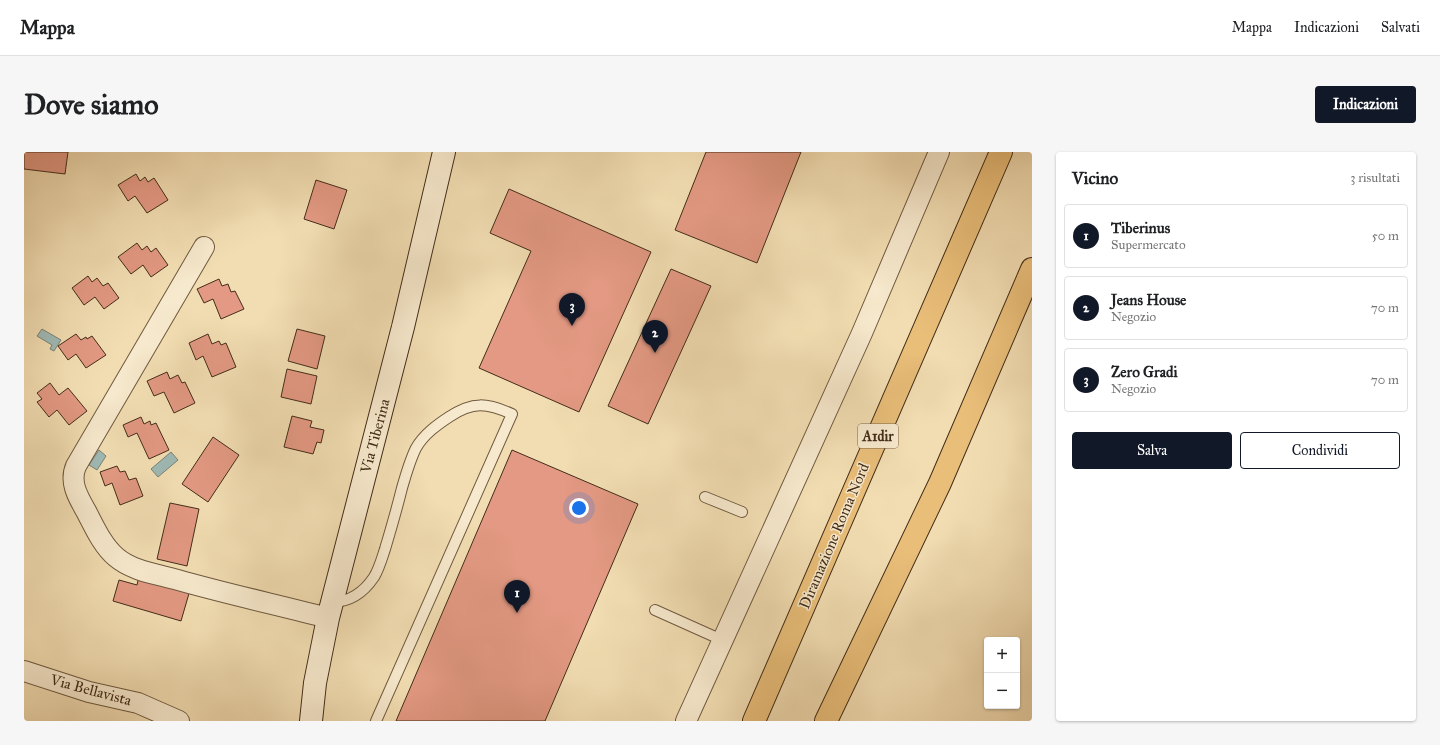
<!DOCTYPE html>
<html lang="it">
<meta charset="utf-8">
<style>
:root{--surface:#fff;--page:#f6f6f6;--text:#202124;--muted:#757577;--line:#e0e0e0;--accent:#111827}
body{margin:0;font-family:"IM FELL Great Primer",serif;background:var(--page);color:var(--text)}
.controls{position:absolute;right:12px;bottom:12px;display:grid;overflow:hidden;border-radius:4px;box-shadow:0 1px 3px #0004}
.controls button{width:36px;height:36px;display:grid;place-items:center;padding:0;border:0;border-bottom:1px solid var(--line);background:var(--surface);color:var(--text);font:20px sans-serif}
.you{position:absolute;left:555px;top:356px;width:14px;height:14px;margin:-10px;border:3px solid #fff;border-radius:50%;background:#1a73e8;box-shadow:0 0 0 6px #1a73e833}
.badge{display:grid;place-items:center;width:26px;height:26px;border-radius:50%;background:var(--accent);color:#fff;font-size:13px;font-weight:700}
.pin{position:absolute;translate:-50% -33px;filter:drop-shadow(0 1px 2px #0008)}
.pin::after{content:'';position:absolute;top:21px;width:14px;height:12px;background:inherit;clip-path:polygon(0 0,100% 0,50% 100%)}
.list{margin:0;padding:0;list-style:none}
h2{display:flex;justify-content:space-between;align-items:center;height:52px;margin:0;padding:0 16px;font-size:17px}
h2 small{font-size:13px;font-weight:400;color:var(--muted)}
.list li{display:grid;grid-template-columns:26px 1fr auto;gap:12px;align-items:center;box-sizing:border-box;height:64px;margin:0 8px 8px;padding:0 8px;border:1px solid var(--line);border-radius:4px}
.list b{display:block;font-size:15px;white-space:nowrap}
.list p{margin:0;font-size:13px;white-space:nowrap;color:var(--muted)}
.list em{font-size:13px;font-style:normal;color:var(--muted)}
.actions{display:flex;gap:8px;padding:12px 16px}
.actions a{flex:1;padding:9px 0;border:1px solid var(--accent);border-radius:4px;text-align:center;font-size:14px;color:var(--accent)}
.actions .main{background:var(--accent);color:#fff}
.map{position:relative;flex:none;width:1008px;height:569px;overflow:hidden;border-radius:4px}
header{display:flex;align-items:center;gap:24px;box-sizing:border-box;height:56px;padding:0 20px;background:var(--surface);border-bottom:1px solid var(--line)}
header strong{font-size:19px}
nav{display:flex;gap:22px;margin-inline-start:auto;font-size:14px}
.intro{display:flex;align-items:center;justify-content:space-between;box-sizing:border-box;height:96px;padding:0 24px}
h1{margin:0;font-size:28px}
.button{padding:10px 18px;border-radius:4px;background:var(--accent);color:#fff;font-size:14px;font-weight:700}
main{display:flex;gap:24px;padding:0 24px}
aside{flex:1;background:var(--surface);border-radius:4px;box-shadow:0 1px 3px #0004}
.map>svg:first-child{display:block}
.water{fill:#9fbab6;stroke:#7a8277}
.building{fill:#e39983;stroke:#432d19}
.lines{fill:none;stroke-linecap:round;stroke-linejoin:round}
.service-casing{stroke:#6f593f;stroke-width:12}
.minor-casing{stroke:#6f593f;stroke-width:22}
.secondary-casing{stroke:#432d19;stroke-width:24}
.motorway-casing{stroke:#432d19;stroke-width:24}
.service{stroke:#f7e9cd;stroke-width:10}
.minor{stroke:#f7e9cd;stroke-width:20}
.secondary{stroke:#f7e9cd;stroke-width:22}
.motorway{stroke:#e9be79;stroke-width:22}
.labels{text-anchor:middle;stroke-width:3;stroke-linejoin:round;paint-order:stroke}
.shield{fill:#f7e9cd;stroke:#79654f;stroke-width:1}
.shield-label{font-size:14px;font-weight:bold;fill:#432d19}
.street-label{font-size:15px;fill:#432d19;stroke:#f7e9cd}
</style>
<header>
<strong>Mappa</strong>
<nav><a>Mappa</a><a>Indicazioni</a><a>Salvati</a></nav>
</header>
<div class="intro"><h1>Dove siamo</h1><a class="button">Indicazioni</a></div>
<main>
<div class="map">
<svg width="1008" height="569" viewBox="0 0 1008 569">
<rect width="100%" height="100%" fill="#f2ddb2"/>
<filter id="stains"><feTurbulence type="fractalNoise" baseFrequency=".005" numOctaves="4"/><feColorMatrix values="0 0 0 0 .2 0 0 0 0 .09 0 0 0 0 .02 0 0 0 .5 -.17"/></filter>
<radialGradient id="worn" r=".72"><stop offset=".6" stop-color="#630" stop-opacity="0"/><stop offset="1" stop-color="#630" stop-opacity=".3"/></radialGradient>
<g class="water">
<path d="M18,177L37,188L30,199L26,197L28,193L13,184Z"/>
<path d="M75,298L82,304L73,318L65,313Z"/>
<path d="M147,300L154,308L134,325L127,317Z"/>
</g>
<g class="building">
<path d="M0,0H44L41,22L0,17Z"/>
<path d="M682,0H777L733,111L651,78Z"/>
<path d="M112,22L116,29L121,25L124,30L130,26L144,48L123,61L111,44L104,49L94,33Z"/>
<path d="M292,28L323,38L310,77L280,67Z"/>
<path d="M485,37L627,100L555,260L455,216L507,99L466,81Z"/>
<path d="M113,91L118,98L123,94L127,100L132,96L144,113L127,125L119,113L107,122L94,105Z"/>
<path d="M647,117L687,134L624,272L584,254Z"/>
<path d="M64,124L68,130L73,126L79,134L84,131L95,146L80,157L71,145L60,153L48,136Z"/>
<path d="M195,127L198,134L204,132L207,140L211,139L220,157L197,167L189,147L180,151L173,137Z"/>
<path d="M273,177L301,184L293,217L264,209Z"/>
<path d="M52,182L57,188L62,185L63,187L68,184L82,203L62,216L52,202L44,208L34,194Z"/>
<path d="M184,182L188,192L195,189L197,193L202,191L212,215L188,225L179,204L172,208L165,191Z"/>
<path d="M263,217L293,224L287,252L257,245Z"/>
<path d="M143,220L146,227L154,223L158,231L161,230L171,251L150,261L140,240L130,244L123,229Z"/>
<path d="M26,231L35,243L44,236L63,259L45,273L33,258L25,265L13,250L18,247L13,241Z"/>
<path d="M268,264L288,269L286,275L300,278L297,291L293,290L289,302L260,295Z"/>
<path d="M117,265L120,272L126,269L127,273L132,271L145,298L125,307L113,281L104,285L99,273Z"/>
<path d="M189,285L215,303L184,350L158,332Z"/>
<path d="M488,298L614,352L521,569H372Z"/>
<path d="M93,314L96,320L101,319L105,328L112,326L119,344L96,353L88,331L81,334L76,320Z"/>
<path d="M146,351L175,357L163,414L133,407Z"/>
<path d="M115,424L166,438L157,469L89,449L95,428L113,433Z"/>
</g>
<g class="lines">
<g class="service-casing">
<g id="service">
<path d="M681,345L718,360"/>
<path d="M308,450C326,450 340,440 350,425C355,417 358,406 361,397C367,377 373,356 378,336C382,322 386,308 392,296C400,282 413,273 425,265C449,249 463,251 488,262L352,569"/>
<path d="M631,458L698,488"/>
</g>
</g>
<g class="minor-casing">
<g id="minor">
<path d="M180,95L52,314C45,330 54,345 62,359C70,374 78,393 92,405C108,419 133,422 154,428C203,442 254,453 304,466"/>
<path d="M0,519L65,540L114,551L155,569"/>
<path d="M662,569L838,181L915,0"/>
</g>
</g>
<g class="secondary-casing">
<path id="secondary" d="M287,569L291,531L304,466L379,175L420,0"/>
</g>
<g class="motorway-casing">
<g id="motorway">
<path d="M730,569L977,0"/>
<path d="M802,569L916,331L1008,117"/>
</g>
</g>
<use href="#service" class="service"/>
<use href="#minor" class="minor"/>
<use href="#secondary" class="secondary"/>
<use href="#motorway" class="motorway"/>
</g>
<g class="labels">
<rect class="shield" x="834" y="272" width="40" height="24" rx="3"/>
<g class="shield-label">
<text x="854" y="289">A1dir</text>
</g>
<g class="street-label">
<text transform="translate(351 284) rotate(-75)" y="5">Via Tiberina</text>
<text transform="translate(810 384) rotate(-67)" y="5">Diramazione Roma Nord</text>
<text transform="translate(67 538) rotate(15)" y="5">Via Bellavista</text>
</g>
</g>
<rect width="100%" height="100%" filter="url(#stains)"/>
<rect width="100%" height="100%" fill="url(#worn)"/>
</svg>
<div class="controls">
<button>+</button>
<button>−</button>
</div>
<div class="you"></div>
<div class="pin badge" style="left:493px;top:461px">1</div>
<div class="pin badge" style="left:631px;top:201px">2</div>
<div class="pin badge" style="left:548px;top:174px">3</div>
</div>
<aside>
<h2>Vicino<small>3 risultati</small></h2>
<ul class="list">
<li><span class="badge">1</span><div><b>Tiberinus</b><p>Supermercato</p></div><em>50 m</em></li>
<li><span class="badge">2</span><div><b>Jeans House</b><p>Negozio</p></div><em>70 m</em></li>
<li><span class="badge">3</span><div><b>Zero Gradi</b><p>Negozio</p></div><em>70 m</em></li>
</ul>
<div class="actions"><a class="main">Salva</a><a>Condividi</a></div>
</aside>
</main>
